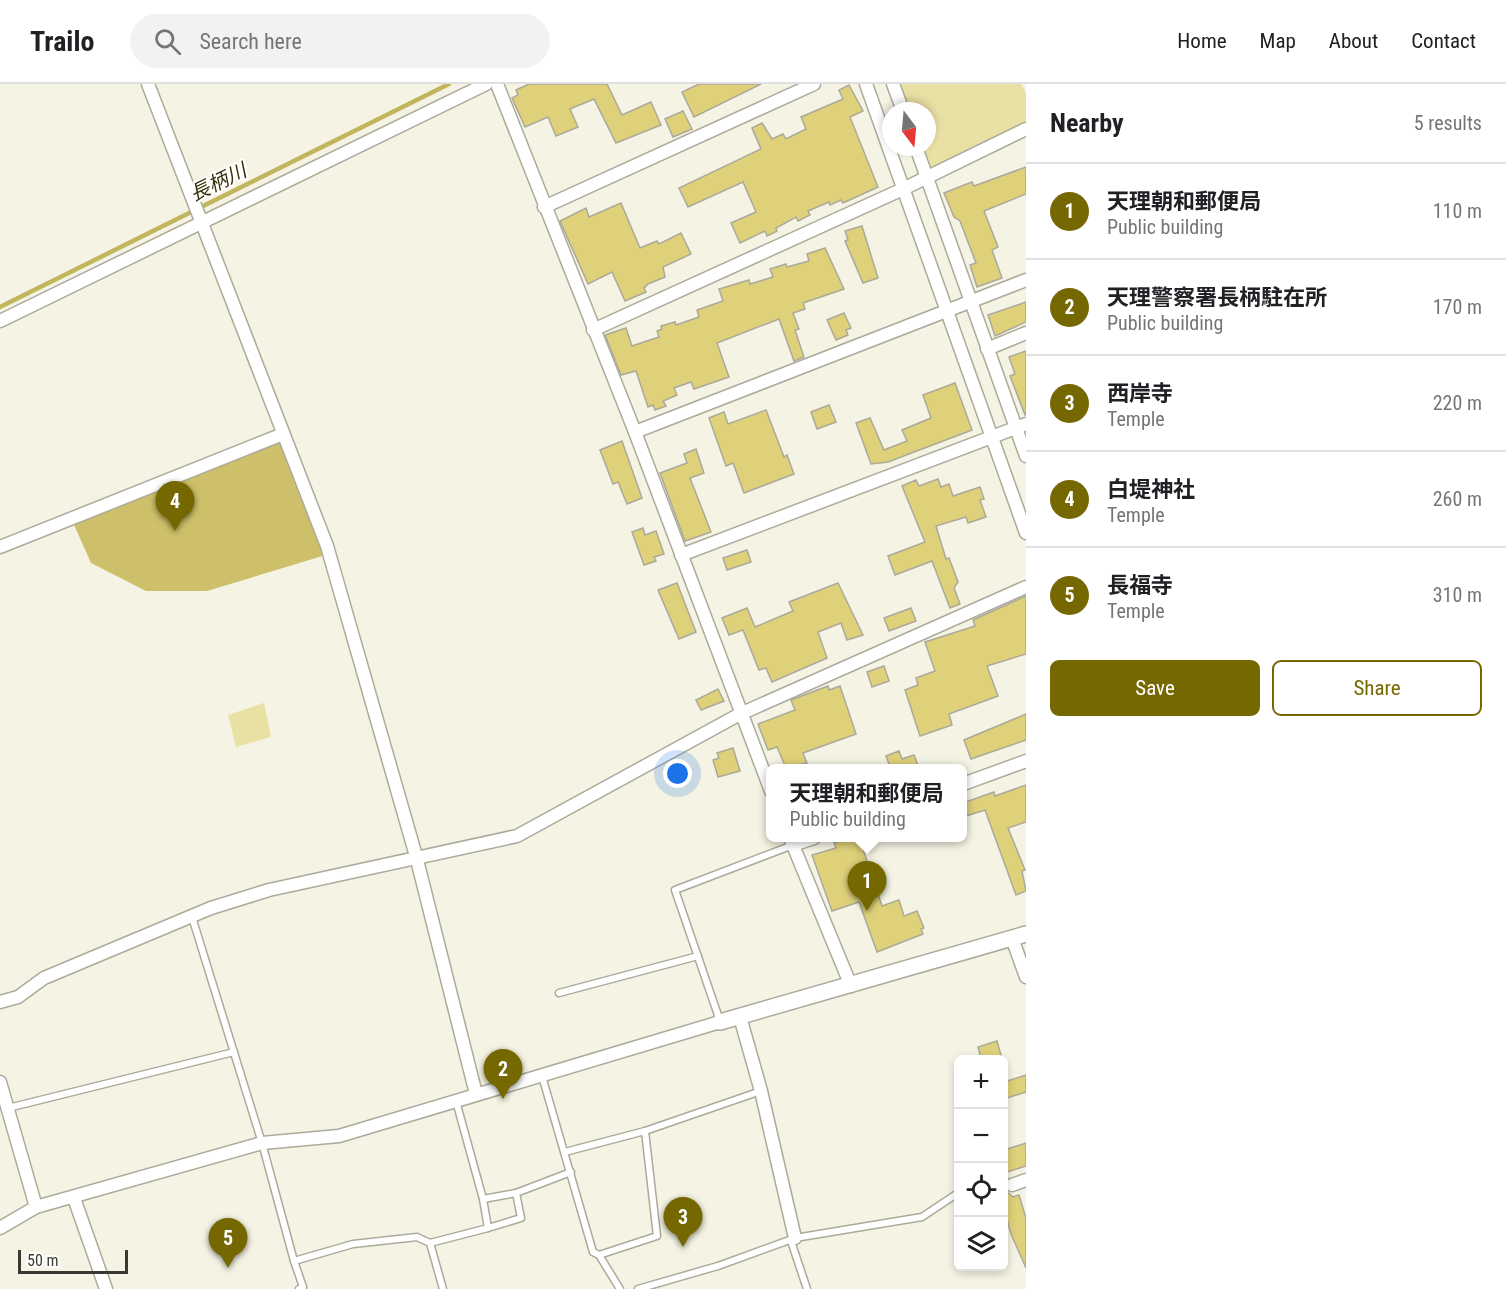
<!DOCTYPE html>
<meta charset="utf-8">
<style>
:root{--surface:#fff;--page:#f2f2f2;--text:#202124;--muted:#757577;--line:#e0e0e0;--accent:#766800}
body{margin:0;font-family:"Roboto Condensed","Noto Sans JP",sans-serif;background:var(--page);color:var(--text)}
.controls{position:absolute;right:18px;bottom:18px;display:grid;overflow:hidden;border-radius:9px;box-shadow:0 3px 9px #0003}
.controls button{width:54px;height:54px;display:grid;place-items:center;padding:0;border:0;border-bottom:2px solid var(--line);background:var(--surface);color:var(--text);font:30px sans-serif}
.compass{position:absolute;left:882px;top:18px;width:54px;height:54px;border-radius:50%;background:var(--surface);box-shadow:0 3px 9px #0003;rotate:164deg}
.scale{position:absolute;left:18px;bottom:15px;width:110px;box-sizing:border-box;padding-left:6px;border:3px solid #393932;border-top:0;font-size:16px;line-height:21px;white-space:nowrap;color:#393932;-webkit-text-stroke:4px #fff;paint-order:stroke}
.you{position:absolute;left:678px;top:690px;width:21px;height:21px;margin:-15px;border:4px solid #fff;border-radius:50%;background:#1a73e8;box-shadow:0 0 0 9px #1a73e833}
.badge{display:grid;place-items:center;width:39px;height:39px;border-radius:50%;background:var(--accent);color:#fff;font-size:20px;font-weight:700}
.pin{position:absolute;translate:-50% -50px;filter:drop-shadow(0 2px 3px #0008)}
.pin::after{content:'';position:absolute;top:32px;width:21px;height:18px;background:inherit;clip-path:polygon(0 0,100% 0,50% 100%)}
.popup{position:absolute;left:766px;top:680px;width:201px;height:78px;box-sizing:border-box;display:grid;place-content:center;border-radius:9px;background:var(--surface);filter:drop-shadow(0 2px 4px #0005);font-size:20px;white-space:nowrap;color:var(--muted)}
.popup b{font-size:22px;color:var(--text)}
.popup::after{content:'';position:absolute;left:50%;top:100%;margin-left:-12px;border:12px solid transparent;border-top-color:var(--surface)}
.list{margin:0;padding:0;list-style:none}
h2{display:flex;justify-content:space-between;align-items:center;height:78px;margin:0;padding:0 24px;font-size:26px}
h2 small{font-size:20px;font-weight:400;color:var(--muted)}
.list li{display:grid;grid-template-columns:39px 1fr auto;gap:18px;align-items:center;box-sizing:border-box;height:96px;padding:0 24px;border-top:2px solid var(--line)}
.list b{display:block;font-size:22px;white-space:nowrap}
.list p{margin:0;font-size:20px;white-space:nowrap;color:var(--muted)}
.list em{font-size:20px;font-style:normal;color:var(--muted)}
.actions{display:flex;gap:12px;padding:18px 24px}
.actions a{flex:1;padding:14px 0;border:2px solid var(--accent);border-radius:9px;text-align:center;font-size:21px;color:var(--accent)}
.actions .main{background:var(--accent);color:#fff}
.icon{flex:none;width:33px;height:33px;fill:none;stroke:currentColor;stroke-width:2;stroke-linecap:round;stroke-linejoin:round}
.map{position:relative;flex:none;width:1026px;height:1205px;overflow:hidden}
header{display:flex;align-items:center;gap:36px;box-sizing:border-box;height:84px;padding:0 30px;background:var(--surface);border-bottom:2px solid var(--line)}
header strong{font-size:28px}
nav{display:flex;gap:33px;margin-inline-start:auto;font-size:21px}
.search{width:420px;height:54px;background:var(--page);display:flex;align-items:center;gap:15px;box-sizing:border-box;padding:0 21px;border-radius:33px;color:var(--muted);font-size:22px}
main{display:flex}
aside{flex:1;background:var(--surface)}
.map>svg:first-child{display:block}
.green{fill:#e9e0a3}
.forest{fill:#cec06a}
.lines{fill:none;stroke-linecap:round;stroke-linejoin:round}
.stream{stroke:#c3b55e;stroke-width:4.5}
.building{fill:#dfd17a;stroke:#aba99a;stroke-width:1.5}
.service-casing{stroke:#acaa9b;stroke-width:9}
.minor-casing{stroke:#acaa9b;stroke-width:15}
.tertiary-casing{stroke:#acaa9b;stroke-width:18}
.service{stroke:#fff;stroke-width:6}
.minor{stroke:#fff;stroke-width:12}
.tertiary{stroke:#fff;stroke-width:15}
.labels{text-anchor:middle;stroke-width:4.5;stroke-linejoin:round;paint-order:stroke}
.water-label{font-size:20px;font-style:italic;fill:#37310a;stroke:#fff}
</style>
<header>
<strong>Trailo</strong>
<div class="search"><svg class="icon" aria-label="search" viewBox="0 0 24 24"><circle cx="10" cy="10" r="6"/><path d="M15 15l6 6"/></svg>Search here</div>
<nav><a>Home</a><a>Map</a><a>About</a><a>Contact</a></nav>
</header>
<main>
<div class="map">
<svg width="1026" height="1205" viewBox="0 0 1026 1205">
<rect width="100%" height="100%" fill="#f5f3e3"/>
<g class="green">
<path d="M900,0H1021L1026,9V40L930,84L923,63H927V27H910Z"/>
<path d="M264,619L271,653L236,663L228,631Z"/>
</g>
<path class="forest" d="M283,350L329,470L207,507H146L91,479L71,434Z"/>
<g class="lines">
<path class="stream" d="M0,223L449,0"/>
</g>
<g class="building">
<path d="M529,0H607L622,31L651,18L661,41L616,59L594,15L570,25L578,43L556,52L548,33L525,43L512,14L518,11L516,6Z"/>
<path d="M699,0H761L694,33L682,8Z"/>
<path d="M849,1L863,27L850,33L878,103L843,119L841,116L830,121L829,118L808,127L810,131L798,137L796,133L776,144L777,147L767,152L765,147L740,159L731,139L756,128L743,98L688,123L679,104L761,65L752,44L762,39L772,55L783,50L786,55L806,45L801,33L843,15L839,6Z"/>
<path d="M683,27L692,45L673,53L665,35Z"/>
<path d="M1026,83V110L984,127L998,163L992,166L1002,194L977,203L970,181L976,179L960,137L954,133L944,109L972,98L974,102Z"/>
<path d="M621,119L640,164L657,157L659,160L681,149L691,170L663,183L665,193L648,200L644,204L646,208L625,217L612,188L588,200L560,137L586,124L589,133Z"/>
<path d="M862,142L878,194L863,199L845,157L848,156L845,147Z"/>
<path d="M825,164L844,205L803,219L805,225L793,229L799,245L795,246L804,273L794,277L779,235L717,259L729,293L694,305L691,298L674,304L677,311L663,317L666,322L655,326L653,321L648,323L636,287L621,291L605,251L626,244L632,262L659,253L657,247L662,245L661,242L675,238L676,241L699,233L697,226L723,217L719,205L749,196L750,200L773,193L770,185L786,180L787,183L809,177L807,170Z"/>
<path d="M1026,218V238L995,252L988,231Z"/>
<path d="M844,229L851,244L846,246L848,251L836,256L827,236Z"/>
<path d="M1026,267V331H1025L1010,292L1015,290L1009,273Z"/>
<path d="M955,299L972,346L888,378L871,380L856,339L870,334L884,366L907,357L902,346L931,334L923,311Z"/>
<path d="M829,321L836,338L817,345L811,328Z"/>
<path d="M766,326L784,373L787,371L794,390L744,409L733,379L726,382L709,334L724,328L728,340Z"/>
<path d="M622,357L642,414L627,420L618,398L613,400L600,366Z"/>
<path d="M696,365L704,389L690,394L711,448L685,457L660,389L687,379L684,370Z"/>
<path d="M938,395L941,403L949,400L953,412L980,403L984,415L980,416L986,433L968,439L966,433L936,442L946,475L949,474L958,498L954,504L960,520L950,524L932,477L895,491L888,472L925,458L902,402L916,396L919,402Z"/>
<path d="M643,444L645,451L656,447L664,470L654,473L656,477L644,481L632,448Z"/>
<path d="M747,466L751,478L727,486L723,474Z"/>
<path d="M677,499L696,548L679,555L658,506Z"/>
<path d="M838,499L863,551L847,556L841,539L818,548L827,574L772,598L766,584L759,586L743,546L729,551L722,534L747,524L755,543L793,527L789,518Z"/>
<path d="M1026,512V570L987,582L998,612L949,630L952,641L920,652L905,606L918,601L916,594L935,587L925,558L975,542L973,536Z"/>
<path d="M911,524L916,537L889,547L884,534Z"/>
<path d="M884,582L889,597L872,603L867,588Z"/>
<path d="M828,602L829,606L840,602L856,650L803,669L807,679L786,684L777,663L768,666L758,640L795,626L791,616Z"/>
<path d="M718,605L724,617L701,626L696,616Z"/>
<path d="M1026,630V656L971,675L964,656Z"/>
<path d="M733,664L740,687L718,693L713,676L719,674L717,669Z"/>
<path d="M899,667L902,675L914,671L919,684H881L889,680L886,672Z"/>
<path d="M1026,701V738L1008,744L1025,786L1022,787L1026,807L1016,811L985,726L963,733V719L994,708L995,712Z"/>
<path d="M850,753H859L882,822L899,816L904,832L917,827L924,844L921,845L923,850L877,868L859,818L832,827L812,771L836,764L834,759Z"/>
<path d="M997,957L1002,975H981L978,963Z"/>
<path d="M1026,991V1008L1004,1015V998Z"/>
<path d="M1026,1059V1082L1007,1088L1006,1085L1004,1086V1066Z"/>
<path d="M1004,1092L1008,1094L1004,1100L1006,1107L1013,1113L1019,1111L1026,1134V1184L1011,1150L1004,1125Z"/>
</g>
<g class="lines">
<g class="service-casing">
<g id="service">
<path d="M192,833L262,1059L294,1177"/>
<path d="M559,909L698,872"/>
<path d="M720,937L675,806L793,761"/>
<path d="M542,992L593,1168L599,1171L620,1205"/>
<path d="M456,1017L483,1115L488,1144L521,1134L516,1109L571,1088"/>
<path d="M8,1024L234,968"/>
<path d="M565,1068L645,1047L761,1007"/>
<path d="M483,1115L516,1109"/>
<path d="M791,1157L807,1205"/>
<path d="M430,1159L443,1205"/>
<path d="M599,1171L657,1152L645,1047"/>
<path d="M299,1205L303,1203L294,1177L353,1160L417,1153L430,1159L488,1144"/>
<path d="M638,1205L718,1182L795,1154L922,1133L958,1109"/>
</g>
</g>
<g class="minor-casing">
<g id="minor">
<path d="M148,0L327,462L416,772L476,1010"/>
<path d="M497,0L635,348L771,707"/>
<path d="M866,0L1026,449"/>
<path d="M893,0L903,27"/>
<path d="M916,63L1026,372"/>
<path d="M544,123L814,0"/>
<path d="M0,237L486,0"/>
<path d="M593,246L903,105L1026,45"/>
<path d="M987,265L1026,249"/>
<path d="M635,348L1026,196"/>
<path d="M0,463L283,350"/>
<path d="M681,471L1026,340"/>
<path d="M963,700L1026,677"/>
<path d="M790,754L851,902"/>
<path d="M793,761L814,754"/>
<path d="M1012,854L1026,893"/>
<path d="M0,918L18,913L44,894L211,824L269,806L517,752L740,630L1026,503"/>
<path d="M740,933L761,1007L795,1154"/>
<path d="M0,998L36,1123"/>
<path d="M1012,1101L1026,1096"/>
<path d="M74,1114L106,1205"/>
<path d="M0,1144L36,1123L262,1059L339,1052L720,938"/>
</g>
</g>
<g class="tertiary-casing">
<path id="tertiary" d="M720,938L1026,850"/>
</g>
<use href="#service" class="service"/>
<use href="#minor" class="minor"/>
<use href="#tertiary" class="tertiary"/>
</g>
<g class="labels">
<g class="water-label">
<text transform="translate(218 98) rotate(-26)" y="7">長柄川</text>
</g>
</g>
</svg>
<div class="controls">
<button>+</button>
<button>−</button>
<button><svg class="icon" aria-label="locate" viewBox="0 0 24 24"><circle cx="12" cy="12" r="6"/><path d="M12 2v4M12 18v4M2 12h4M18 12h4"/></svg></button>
<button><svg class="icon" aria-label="layers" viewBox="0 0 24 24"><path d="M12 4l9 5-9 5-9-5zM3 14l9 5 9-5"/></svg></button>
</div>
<svg class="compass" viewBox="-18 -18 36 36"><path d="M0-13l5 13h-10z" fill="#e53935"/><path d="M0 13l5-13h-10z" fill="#757577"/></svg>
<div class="scale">50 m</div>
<div class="you"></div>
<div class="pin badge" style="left:867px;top:827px">1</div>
<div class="popup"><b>天理朝和郵便局</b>Public building</div>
<div class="pin badge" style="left:503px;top:1015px">2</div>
<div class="pin badge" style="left:683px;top:1163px">3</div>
<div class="pin badge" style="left:175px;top:447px">4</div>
<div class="pin badge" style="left:228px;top:1184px">5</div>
</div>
<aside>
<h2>Nearby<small>5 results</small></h2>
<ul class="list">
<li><span class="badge">1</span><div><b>天理朝和郵便局</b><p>Public building</p></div><em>110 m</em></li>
<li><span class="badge">2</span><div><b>天理警察署長柄駐在所</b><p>Public building</p></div><em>170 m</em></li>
<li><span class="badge">3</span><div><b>西岸寺</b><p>Temple</p></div><em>220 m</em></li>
<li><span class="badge">4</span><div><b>白堤神社</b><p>Temple</p></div><em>260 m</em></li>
<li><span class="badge">5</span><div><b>長福寺</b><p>Temple</p></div><em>310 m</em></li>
</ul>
<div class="actions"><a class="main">Save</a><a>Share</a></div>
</aside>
</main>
